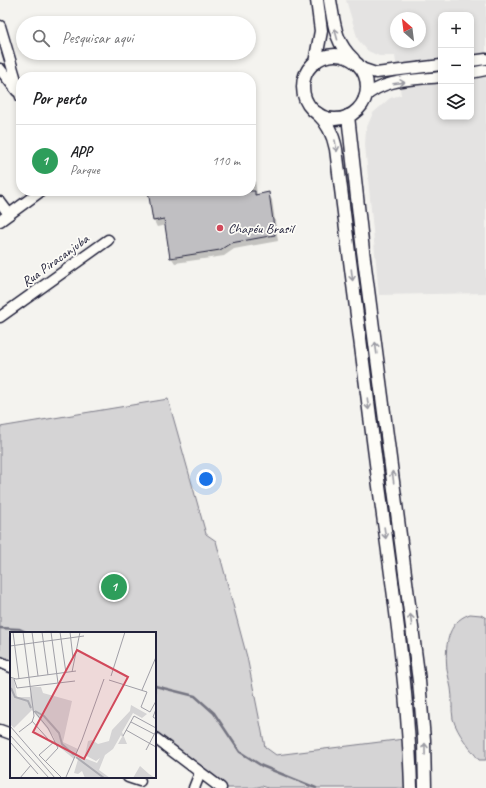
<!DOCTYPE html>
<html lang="pt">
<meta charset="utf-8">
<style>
:root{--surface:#fff;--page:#f6f6f6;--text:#202124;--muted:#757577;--line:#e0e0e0;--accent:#d1495b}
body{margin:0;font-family:Caveat,sans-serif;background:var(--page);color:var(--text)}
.controls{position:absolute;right:12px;top:12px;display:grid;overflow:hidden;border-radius:8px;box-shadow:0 2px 6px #0003}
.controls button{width:36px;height:36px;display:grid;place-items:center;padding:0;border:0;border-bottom:1px solid var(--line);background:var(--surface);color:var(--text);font:20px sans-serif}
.compass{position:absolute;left:390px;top:12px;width:36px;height:36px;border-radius:50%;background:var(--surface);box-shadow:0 2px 6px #0003;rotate:332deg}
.you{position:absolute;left:206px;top:479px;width:14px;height:14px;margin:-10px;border:3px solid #fff;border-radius:50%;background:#1a73e8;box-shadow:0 0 0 6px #1a73e833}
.badge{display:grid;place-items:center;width:26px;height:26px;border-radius:50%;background:var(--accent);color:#fff;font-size:13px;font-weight:700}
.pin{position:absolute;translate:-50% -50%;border:2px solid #fff;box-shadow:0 1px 4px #0006}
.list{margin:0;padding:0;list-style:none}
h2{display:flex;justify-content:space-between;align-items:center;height:52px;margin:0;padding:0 16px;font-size:17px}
h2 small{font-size:13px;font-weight:400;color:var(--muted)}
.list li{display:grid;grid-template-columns:26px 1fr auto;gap:12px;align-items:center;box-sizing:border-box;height:72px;padding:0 16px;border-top:1px solid var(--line)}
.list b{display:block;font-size:15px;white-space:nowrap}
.list p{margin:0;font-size:13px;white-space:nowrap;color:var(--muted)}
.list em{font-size:13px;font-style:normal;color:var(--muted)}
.icon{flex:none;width:22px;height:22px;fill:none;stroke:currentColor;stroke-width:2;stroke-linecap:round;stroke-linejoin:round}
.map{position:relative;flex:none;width:486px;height:788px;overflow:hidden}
.search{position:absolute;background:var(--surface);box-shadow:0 2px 6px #0003;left:16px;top:16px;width:240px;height:44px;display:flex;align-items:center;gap:10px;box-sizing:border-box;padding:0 14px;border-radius:22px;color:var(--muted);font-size:15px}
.panel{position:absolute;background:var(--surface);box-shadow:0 2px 6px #0003;left:16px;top:72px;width:240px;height:124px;border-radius:16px}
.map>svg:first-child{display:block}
.built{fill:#e4e3e2;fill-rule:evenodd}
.green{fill:#d5d4d5;stroke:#7c7b88}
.shadow{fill:#0003}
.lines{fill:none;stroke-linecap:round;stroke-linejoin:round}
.stream{stroke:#757582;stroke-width:2.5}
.building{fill:#c0bfc2;stroke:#22223b}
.minor-casing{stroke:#22223b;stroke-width:13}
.tertiary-casing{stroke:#22223b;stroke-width:15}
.minor{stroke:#fdfcf7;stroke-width:10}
.tertiary{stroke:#fdfcf7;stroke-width:12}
.oneway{stroke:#9a9aa2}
.poi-dot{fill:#d1495b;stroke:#fdfcf7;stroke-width:1.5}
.labels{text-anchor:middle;stroke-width:3.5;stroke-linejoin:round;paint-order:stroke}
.poi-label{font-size:14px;fill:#22223b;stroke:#fdfcf7;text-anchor:start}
.street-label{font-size:14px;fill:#22223b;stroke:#fdfcf7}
.inset-river{fill:none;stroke:#acacb2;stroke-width:2}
.inset-road{fill:none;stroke:#a09fa7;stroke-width:1}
.view{fill:#d1495b;fill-opacity:0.15;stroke:#d1495b;stroke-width:2}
.inset-edge{fill:none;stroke:#22223b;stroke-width:2}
</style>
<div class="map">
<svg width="486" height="788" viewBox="0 0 486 788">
<rect width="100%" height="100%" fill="#f4f3ef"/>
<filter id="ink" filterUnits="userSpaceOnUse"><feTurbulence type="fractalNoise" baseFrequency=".025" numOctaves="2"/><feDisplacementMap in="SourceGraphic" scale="8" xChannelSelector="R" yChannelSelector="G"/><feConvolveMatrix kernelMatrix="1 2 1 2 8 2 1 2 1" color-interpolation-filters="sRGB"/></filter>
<g filter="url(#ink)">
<path class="built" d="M346,0H486V293L379,295L365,145L366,129L373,113L390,98L401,95L395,56H379L368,51L358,40ZM441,15H471V117H441ZM396,18H420V42H396Z"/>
<g class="green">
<path d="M168,399L206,534L216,541L247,657L265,747L276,755L404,739L409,788H268L262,786L253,788H224L155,734V633H11V665L0,661V427Z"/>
<path d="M470,614L481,615L486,618V760H479C469,747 458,735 453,719C451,709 453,698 451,688C450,682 448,676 447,670C445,648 446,622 470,614Z"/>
</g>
<path class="shadow" d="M251,168L254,173L257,195L268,194L272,200L278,241L234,249L224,256L175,263L171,257L166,225L157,227L154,221L149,191H251Z"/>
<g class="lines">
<g class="stream">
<path d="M0,628L19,629L28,633"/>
<path d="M155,686L195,696L214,713L240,752L262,766L316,788"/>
</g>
</g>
<path class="building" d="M148,191H255V195L269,192L275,235L231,243L220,250L170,258L164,219L153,221Z"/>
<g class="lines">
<g class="minor-casing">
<g id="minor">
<path d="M0,26L21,97"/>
<path d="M471,61L486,59"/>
<path d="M361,68L376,73L441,65"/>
<path d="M0,69L17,91"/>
<path d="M471,73L486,70"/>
<path d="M364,98C383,78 416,80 441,77"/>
<path d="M0,202L9,214"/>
<path d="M0,221L41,191"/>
<path d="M0,317L108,240"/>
<path d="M0,662L11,667"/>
<path d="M0,730L11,734"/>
<path d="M155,738L221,788"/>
<path d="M128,777L140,781"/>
<path d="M194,788L200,773"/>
</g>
</g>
<g class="tertiary-casing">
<g id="tertiary">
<path d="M330,0C334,23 335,43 353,59"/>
<circle cx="335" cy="87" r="32"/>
<path d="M315,63L321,31L317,0"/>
<path d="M317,113C328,123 333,134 336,149C350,259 363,369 378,479C392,582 408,684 411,788"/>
<path d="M348,116L363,251L419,681L424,740L425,788"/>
</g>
</g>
<use href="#minor" class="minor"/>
<use href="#tertiary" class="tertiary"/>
</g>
<defs><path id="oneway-shaft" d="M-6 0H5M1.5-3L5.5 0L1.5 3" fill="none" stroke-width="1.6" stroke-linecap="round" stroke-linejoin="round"/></defs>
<g class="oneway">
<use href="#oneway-shaft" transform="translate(336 34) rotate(-105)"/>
<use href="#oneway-shaft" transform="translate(399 83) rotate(-7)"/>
<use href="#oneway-shaft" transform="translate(336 146) rotate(80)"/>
<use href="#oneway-shaft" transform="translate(352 275) rotate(83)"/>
<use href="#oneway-shaft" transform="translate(376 348) rotate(-98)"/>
<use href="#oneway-shaft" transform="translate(368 404) rotate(83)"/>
<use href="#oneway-shaft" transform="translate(393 477) rotate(-97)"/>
<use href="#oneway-shaft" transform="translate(385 533) rotate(82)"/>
<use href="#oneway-shaft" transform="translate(411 620) rotate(-97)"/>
<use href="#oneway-shaft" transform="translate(425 749) rotate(-91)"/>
</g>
</g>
<circle class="poi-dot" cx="220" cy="228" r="4"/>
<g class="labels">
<g class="poi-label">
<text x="228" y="233">Chapéu Brasil</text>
</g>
<g class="street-label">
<text transform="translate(55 260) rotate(-36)" y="5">Rua Piracanjuba</text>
</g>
</g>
<g transform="translate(10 632)">
<rect width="146" height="146" fill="#f4f3ef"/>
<path d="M0,45L4,47L7,65H20L21,55H31L33,61L62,69L53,110L68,117L64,127L47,113L43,104L22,78L4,96L0,92ZM121,73L137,82L132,86L123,81L112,100L117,112H108L112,105L111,103L103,117L95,123L89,138L100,146H75L72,139L68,142L64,141L69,124L87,131L90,126L86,129L75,123L78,109L82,108L88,112L99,109L102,98L120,79ZM130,134L139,142L145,146H123Z" fill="#d5d4d5"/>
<path class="inset-river" d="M1,56L5,65L18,69L21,76M25,79L34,84L49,101L52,112L64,123M66,125L94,146"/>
<path class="inset-road" d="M3,0L9,47M22,0L28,44M32,0L38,43M41,0L48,51M50,0L56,41M60,0L63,26M0,14L74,4M62,40L70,0M101,44L115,0M0,45L6,47L66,39M4,47L7,56L65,49M99,48L137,60L131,75L140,80L146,69M132,58L146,25M146,77L143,85L146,87M24,79L38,96L48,116L35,130M22,89L38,107M121,90L144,102M0,94L45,146M116,98L146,115M9,100L22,90L24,84L13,0M0,103L39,146M113,104L124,84L146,96M45,109L29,123L52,146M0,110L28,142M136,118L146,99M56,145L72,108L94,47M10,146L21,133"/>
<path class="view" d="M67,18L118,45L74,127L23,100Z"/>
<rect width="146" height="146" class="inset-edge"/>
</g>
</svg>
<div class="controls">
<button>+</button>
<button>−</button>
<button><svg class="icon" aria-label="layers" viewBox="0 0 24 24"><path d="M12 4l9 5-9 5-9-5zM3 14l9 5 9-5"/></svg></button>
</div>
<svg class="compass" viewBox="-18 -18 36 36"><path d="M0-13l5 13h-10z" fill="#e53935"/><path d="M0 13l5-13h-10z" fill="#757577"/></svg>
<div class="you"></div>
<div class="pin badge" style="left:114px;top:587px;background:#2e9e5b">1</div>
<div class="search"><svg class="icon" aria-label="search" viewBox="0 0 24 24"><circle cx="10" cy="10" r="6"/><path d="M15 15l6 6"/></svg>Pesquisar aqui</div>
<section class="panel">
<h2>Por perto<small></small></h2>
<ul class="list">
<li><span class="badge" style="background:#2e9e5b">1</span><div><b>APP</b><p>Parque</p></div><em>110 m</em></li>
</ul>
</section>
</div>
